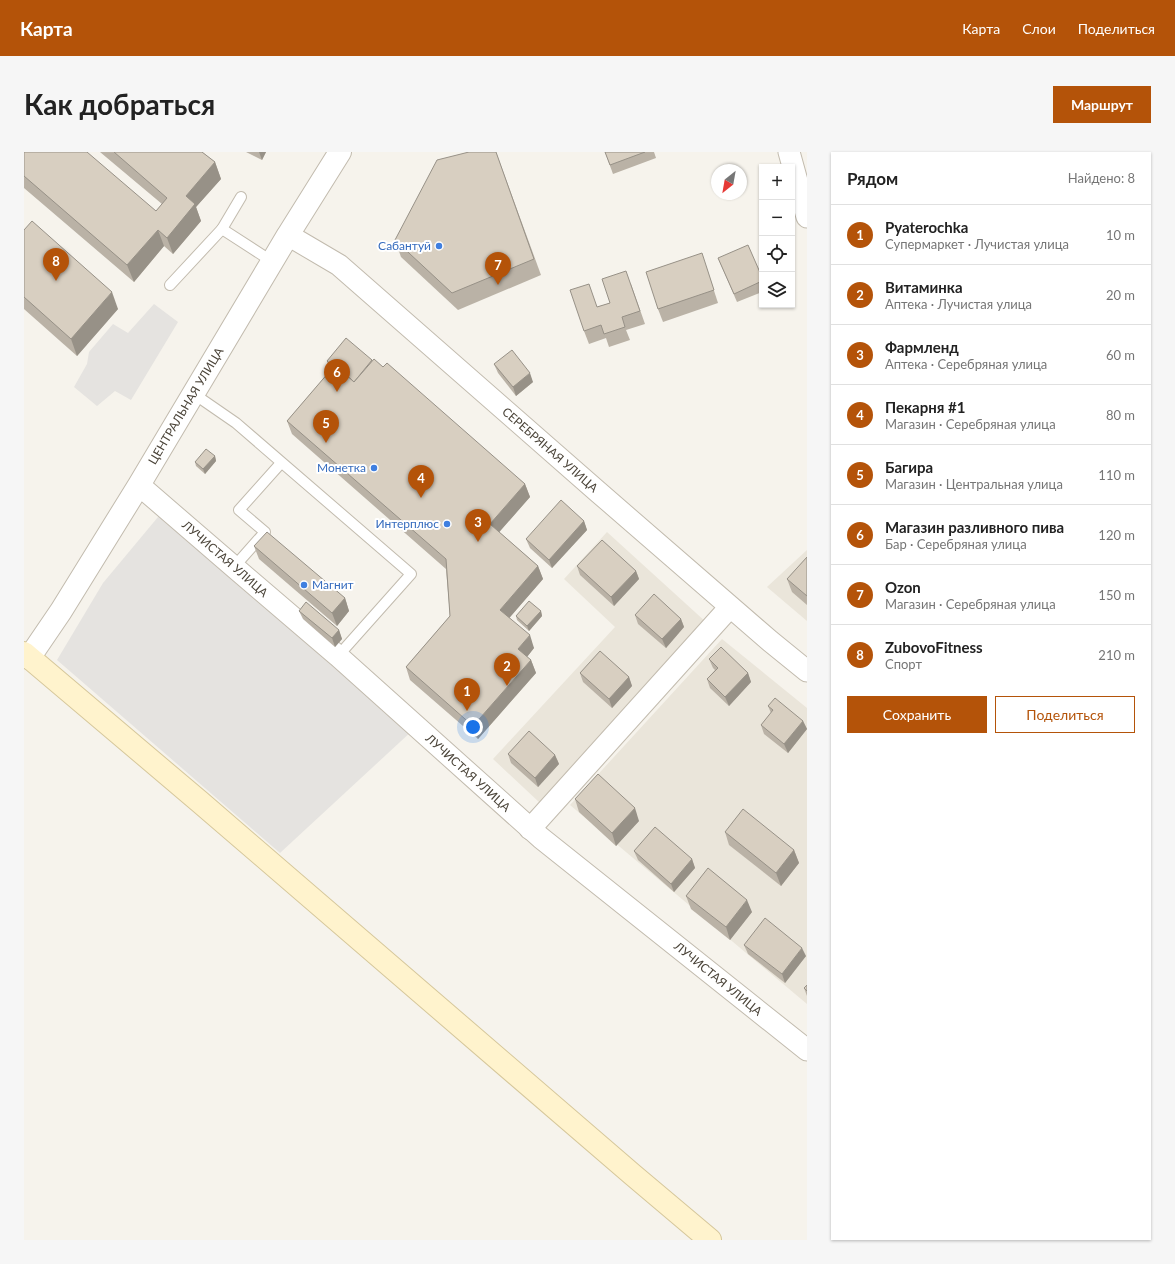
<!DOCTYPE html>
<html lang="ru">
<meta charset="utf-8">
<style>
:root{--surface:#fff;--page:#f6f6f6;--text:#222;--muted:#767676;--line:#e0e0e0;--accent:#b45309}
body{margin:0;font-family:Lato,sans-serif;background:var(--page);color:var(--text)}
.controls{position:absolute;right:12px;top:12px;display:grid;overflow:hidden;border-radius:0px;box-shadow:0 1px 3px #0004}
.controls button{width:36px;height:36px;display:grid;place-items:center;padding:0;border:0;border-bottom:1px solid var(--line);background:var(--surface);color:var(--text);font:20px sans-serif}
.compass{position:absolute;left:687px;top:12px;width:36px;height:36px;border-radius:50%;background:var(--surface);box-shadow:0 1px 3px #0004;rotate:211deg}
.you{position:absolute;left:449px;top:575px;width:14px;height:14px;margin:-10px;border:3px solid #fff;border-radius:50%;background:#1a73e8;box-shadow:0 0 0 6px #1a73e833}
.badge{display:grid;place-items:center;width:26px;height:26px;border-radius:50%;background:var(--accent);color:#fff;font-size:13px;font-weight:700}
.pin{position:absolute;translate:-50% -33px;filter:drop-shadow(0 1px 2px #0008)}
.pin::after{content:'';position:absolute;top:21px;width:14px;height:12px;background:inherit;clip-path:polygon(0 0,100% 0,50% 100%)}
.list{margin:0;padding:0;list-style:none}
h2{display:flex;justify-content:space-between;align-items:center;height:52px;margin:0;padding:0 16px;font-size:17px}
h2 small{font-size:13px;font-weight:400;color:var(--muted)}
.list li{display:grid;grid-template-columns:26px 1fr auto;gap:12px;align-items:center;box-sizing:border-box;height:60px;padding:0 16px;border-top:1px solid var(--line)}
.list b{display:block;font-size:15px;white-space:nowrap}
.list p{margin:0;font-size:13px;white-space:nowrap;color:var(--muted)}
.list em{font-size:13px;font-style:normal;color:var(--muted)}
.actions{display:flex;gap:8px;padding:12px 16px}
.actions a{flex:1;padding:9px 0;border:1px solid var(--accent);border-radius:0px;text-align:center;font-size:14px;color:var(--accent)}
.actions .main{background:var(--accent);color:#fff}
.icon{flex:none;width:22px;height:22px;fill:none;stroke:currentColor;stroke-width:2;stroke-linecap:round;stroke-linejoin:round}
.map{position:relative;flex:none;width:783px;height:1088px;overflow:hidden;border-radius:0px}
header{display:flex;align-items:center;gap:24px;box-sizing:border-box;height:56px;padding:0 20px;background:var(--accent);color:#fff}
header strong{font-size:19px}
nav{display:flex;gap:22px;margin-inline-start:auto;font-size:14px}
.intro{display:flex;align-items:center;justify-content:space-between;box-sizing:border-box;height:96px;padding:0 24px}
h1{margin:0;font-size:28px}
.button{padding:10px 18px;border-radius:0px;background:var(--accent);color:#fff;font-size:14px;font-weight:700}
main{display:flex;gap:24px;padding:0 24px}
aside{flex:1;background:var(--surface);border-radius:0px;box-shadow:0 1px 3px #0004}
.map>svg:first-child{display:block}
.residential{fill:#eae5da}
.parking{fill:#e5e3e0}
.lines{fill:none;stroke-linecap:round;stroke-linejoin:round}
.service-casing{stroke:#c2bbae;stroke-width:12}
.minor-casing{stroke:#c2bbae;stroke-width:23}
.tertiary-casing{stroke:#c2bbae;stroke-width:24}
.secondary-casing{stroke:#d6c79b;stroke-width:24}
.service{stroke:#fff;stroke-width:10}
.minor{stroke:#fff;stroke-width:21}
.tertiary{stroke:#fff;stroke-width:22}
.secondary{stroke:#fff3cd;stroke-width:22}
.wall{fill:#bab2a6}
.shaded-wall{fill:#979187}
.building{fill:#d8cfc1;stroke:#979187}
.shop-dot{fill:#3f7fe0;stroke:#fff;stroke-width:1.5}
.labels{text-anchor:middle;stroke-width:4;stroke-linejoin:round;paint-order:stroke}
.shop-label{font-size:12px;fill:#366cbe;stroke:#fff;text-anchor:end}
.street-label{font-size:12px;fill:#4b4439;stroke:#fff}
</style>
<header>
<strong>Карта</strong>
<nav><a>Карта</a><a>Слои</a><a>Поделиться</a></nav>
</header>
<div class="intro"><h1>Как добраться</h1><a class="button">Маршрут</a></div>
<main>
<div class="map">
<svg width="783" height="1088" viewBox="0 0 783 1088">
<rect width="100%" height="100%" fill="#f6f3ec"/>
<g class="residential">
<path d="M583,380L683,471L516,651L469,607L591,475L540,427Z"/>
<path d="M783,398V469L743,435Z"/>
<path d="M698,487L783,556V852L546,653Z"/>
</g>
<g class="parking">
<path d="M130,152L154,170L107,248L91,239L73,254L50,235L63,212L65,200L89,172L104,181Z"/>
<path d="M139,359L389,578L256,701L33,508L79,431Z"/>
</g>
<g class="lines">
<g class="service-casing">
<g id="service">
<path d="M198,77L217,45"/>
<path d="M146,133L198,77L249,110"/>
<path d="M170,242L212,271L387,422L314,504"/>
<path d="M210,415L241,380L215,358L257,311"/>
</g>
</g>
<g class="minor-casing">
<g id="minor">
<path d="M765,0L783,65"/>
<path d="M264,83L315,113L573,339L746,489L783,519"/>
<path d="M115,333L210,415L314,504L517,686L783,898"/>
<path d="M506,677L706,455"/>
</g>
</g>
<g class="tertiary-casing">
<path id="tertiary" d="M5,506L37,459L115,333L264,83L316,0"/>
</g>
<g class="secondary-casing">
<path id="secondary" d="M0,501L176,650L609,1023L686,1088"/>
</g>
<use href="#service" class="service"/>
<use href="#minor" class="minor"/>
<use href="#tertiary" class="tertiary"/>
<use href="#secondary" class="secondary"/>
</g>
<g class="wall">
<path d="M0,0L132,59L138,52L76,0H178L191,10L197,27L172,55L177,69L149,102L140,94L110,130L0,36Z"/>
<path d="M222,0H242L238,8Z"/>
<path d="M472,0L517,123L434,158L377,105L371,88Z"/>
<path d="M581,0H630L632,6L589,22Z"/>
<path d="M0,78L94,157L53,204L0,157Z"/>
<path d="M694,106L738,125V140L713,150Z"/>
<path d="M682,114L694,151L639,170L634,157Z"/>
<path d="M607,132L621,172L602,178L606,188L585,195L582,186L565,192L560,179L573,155L586,151Z"/>
<path d="M348,208L359,215L501,332L506,345L475,380L514,414L519,427L485,466L510,496L503,505L507,508L512,521L454,587L386,528L382,515L426,464L422,417L268,282L263,269L307,218H306L303,209Z"/>
<path d="M470,212L509,230L492,244L474,221Z"/>
<path d="M191,304L192,309L181,322L172,314L171,310Z"/>
<path d="M560,369L563,378L528,416L506,396L502,387Z"/>
<path d="M230,394L321,446L325,459L313,474L235,407Z"/>
<path d="M783,405V453L768,440L763,427Z"/>
<path d="M553,414L612,419L615,427L590,454L556,423Z"/>
<path d="M275,459L315,478L318,487L311,495L279,467Z"/>
<path d="M517,459L518,464L505,479L493,468L492,464Z"/>
<path d="M611,463L657,467L660,475L642,496L614,472Z"/>
<path d="M685,507L724,521L727,530L705,554L686,536L683,527L691,518L689,516Z"/>
<path d="M556,521L605,525L608,534L588,556L559,530Z"/>
<path d="M744,554L779,569L783,577L764,601L740,582L737,573L747,561Z"/>
<path d="M484,602L531,603L535,612L514,635L487,611Z"/>
<path d="M551,647L615,669L592,694L555,660Z"/>
<path d="M701,680L770,698L775,711L757,734L705,693Z"/>
<path d="M610,699L668,707L671,716L650,740L614,708Z"/>
<path d="M662,744L728,760L706,788L667,757Z"/>
<path d="M720,793L782,804L761,831L724,802Z"/>
<path d="M783,833V844L780,836Z"/>
</g>
<g class="shaded-wall">
<path d="M235,0H242L238,8Z"/>
<path d="M191,10L197,27L172,55L177,69L149,102L143,86L162,44Z"/>
<path d="M134,78L140,94L110,130L103,113Z"/>
<path d="M88,140L94,157L53,204L47,187Z"/>
<path d="M506,221L509,230L492,244L489,235Z"/>
<path d="M191,304L192,309L181,322L179,317Z"/>
<path d="M501,332L506,345L471,385L466,372Z"/>
<path d="M560,369L563,378L528,416L525,408Z"/>
<path d="M514,414L519,427L481,471L476,458Z"/>
<path d="M612,419L615,427L590,454L587,445Z"/>
<path d="M321,446L325,459L313,474L308,461Z"/>
<path d="M517,459L518,464L505,479L503,474Z"/>
<path d="M657,467L660,475L642,496L638,487Z"/>
<path d="M315,478L318,487L311,495L308,486Z"/>
<path d="M506,483L510,496L499,510L494,497Z"/>
<path d="M507,508L512,521L454,587L449,574Z"/>
<path d="M724,521L727,530L705,554L701,545Z"/>
<path d="M605,525L608,534L588,556L585,547Z"/>
<path d="M779,569L783,577L764,601L760,592Z"/>
<path d="M531,603L535,612L514,635L511,626Z"/>
<path d="M611,656L615,669L592,694L588,681Z"/>
<path d="M770,698L775,711L757,734L752,721Z"/>
<path d="M668,707L671,716L650,740L647,732Z"/>
<path d="M723,748L728,760L706,788L702,775Z"/>
<path d="M778,796L782,804L761,831L758,822Z"/>
</g>
<g class="building">
<path d="M0,0H63L132,59L143,46L90,0H178L191,10L162,44L171,52L143,86L134,78L103,113L0,24Z"/>
<path d="M445,0H472L510,107L428,141L371,88L413,8Z"/>
<path d="M581,0H621L586,13Z"/>
<path d="M8,69L88,140L47,187L0,145V78Z"/>
<path d="M724,93L738,125V129L710,142L694,106Z"/>
<path d="M678,101L690,138L634,157L622,120Z"/>
<path d="M602,119L616,159L598,165L601,175L580,182L577,173L560,179L546,138L565,132L573,155L586,151L578,127Z"/>
<path d="M322,186L348,208L330,230L311,213L310,215L303,209Z"/>
<path d="M488,198L506,221L489,235L470,212Z"/>
<path d="M350,207L359,215L363,211L501,332L466,372L514,414L476,458L506,483L494,497L507,508L449,574L382,515L426,464L422,407L263,269L311,213L330,230Z"/>
<path d="M182,297L191,304L179,317L171,310Z"/>
<path d="M537,348L560,369L525,408L502,387Z"/>
<path d="M243,380L321,446L308,461L230,394Z"/>
<path d="M578,388L612,419L587,445L553,414Z"/>
<path d="M783,405V444L763,427Z"/>
<path d="M630,442L657,467L638,487L611,463Z"/>
<path d="M505,449L517,459L503,474L492,464Z"/>
<path d="M282,450L315,478L308,486L275,459Z"/>
<path d="M697,495L724,521L701,545L683,527L694,516L685,507Z"/>
<path d="M576,499L605,525L585,547L556,521Z"/>
<path d="M751,546L779,569L760,592L737,573L749,558L744,554Z"/>
<path d="M505,579L531,603L511,626L484,602Z"/>
<path d="M574,622L611,656L588,681L551,647Z"/>
<path d="M719,657L770,698L752,721L701,680Z"/>
<path d="M631,675L668,707L647,732L610,699Z"/>
<path d="M684,716L723,748L702,775L662,744Z"/>
<path d="M741,766L778,796L758,822L720,793Z"/>
<path d="M783,833V839L780,836Z"/>
</g>
<g class="shop-dot">
<circle cx="415" cy="94" r="4"/>
<circle cx="350" cy="316" r="4"/>
<circle cx="423" cy="372" r="4"/>
<circle cx="280" cy="433" r="4"/>
</g>
<g class="labels">
<g class="shop-label">
<text x="407" y="98">Сабантуй</text>
<text x="342" y="320">Монетка</text>
<text x="415" y="376">Интерплюс</text>
<text x="288" y="437" text-anchor="start">Магнит</text>
</g>
<g class="street-label">
<text transform="translate(162 254) rotate(-59)" y="4">ЦЕНТРАЛЬНАЯ УЛИЦА</text>
<text transform="translate(526 298) rotate(41)" y="4">СЕРЕБРЯНАЯ УЛИЦА</text>
<text transform="translate(201 407) rotate(41)" y="4">ЛУЧИСТАЯ УЛИЦА</text>
<text transform="translate(444 621) rotate(42)" y="4">ЛУЧИСТАЯ УЛИЦА</text>
<text transform="translate(694 827) rotate(39)" y="4">ЛУЧИСТАЯ УЛИЦА</text>
</g>
</g>
</svg>
<div class="controls">
<button>+</button>
<button>−</button>
<button><svg class="icon" aria-label="locate" viewBox="0 0 24 24"><circle cx="12" cy="12" r="6"/><path d="M12 2v4M12 18v4M2 12h4M18 12h4"/></svg></button>
<button><svg class="icon" aria-label="layers" viewBox="0 0 24 24"><path d="M12 4l9 5-9 5-9-5zM3 14l9 5 9-5"/></svg></button>
</div>
<svg class="compass" viewBox="-18 -18 36 36"><path d="M0-13l5 13h-10z" fill="#e53935"/><path d="M0 13l5-13h-10z" fill="#767676"/></svg>
<div class="you"></div>
<div class="pin badge" style="left:443px;top:559px">1</div>
<div class="pin badge" style="left:483px;top:534px">2</div>
<div class="pin badge" style="left:454px;top:390px">3</div>
<div class="pin badge" style="left:397px;top:346px">4</div>
<div class="pin badge" style="left:302px;top:291px">5</div>
<div class="pin badge" style="left:313px;top:240px">6</div>
<div class="pin badge" style="left:474px;top:133px">7</div>
<div class="pin badge" style="left:32px;top:129px">8</div>
</div>
<aside>
<h2>Рядом<small>Найдено: 8</small></h2>
<ul class="list">
<li><span class="badge">1</span><div><b>Pyaterochka</b><p>Супермаркет · Лучистая улица</p></div><em>10 m</em></li>
<li><span class="badge">2</span><div><b>Витаминка</b><p>Аптека · Лучистая улица</p></div><em>20 m</em></li>
<li><span class="badge">3</span><div><b>Фармленд</b><p>Аптека · Серебряная улица</p></div><em>60 m</em></li>
<li><span class="badge">4</span><div><b>Пекарня #1</b><p>Магазин · Серебряная улица</p></div><em>80 m</em></li>
<li><span class="badge">5</span><div><b>Багира</b><p>Магазин · Центральная улица</p></div><em>110 m</em></li>
<li><span class="badge">6</span><div><b>Магазин разливного пива</b><p>Бар · Серебряная улица</p></div><em>120 m</em></li>
<li><span class="badge">7</span><div><b>Ozon</b><p>Магазин · Серебряная улица</p></div><em>150 m</em></li>
<li><span class="badge">8</span><div><b>ZubovoFitness</b><p>Спорт</p></div><em>210 m</em></li>
</ul>
<div class="actions"><a class="main">Сохранить</a><a>Поделиться</a></div>
</aside>
</main>
